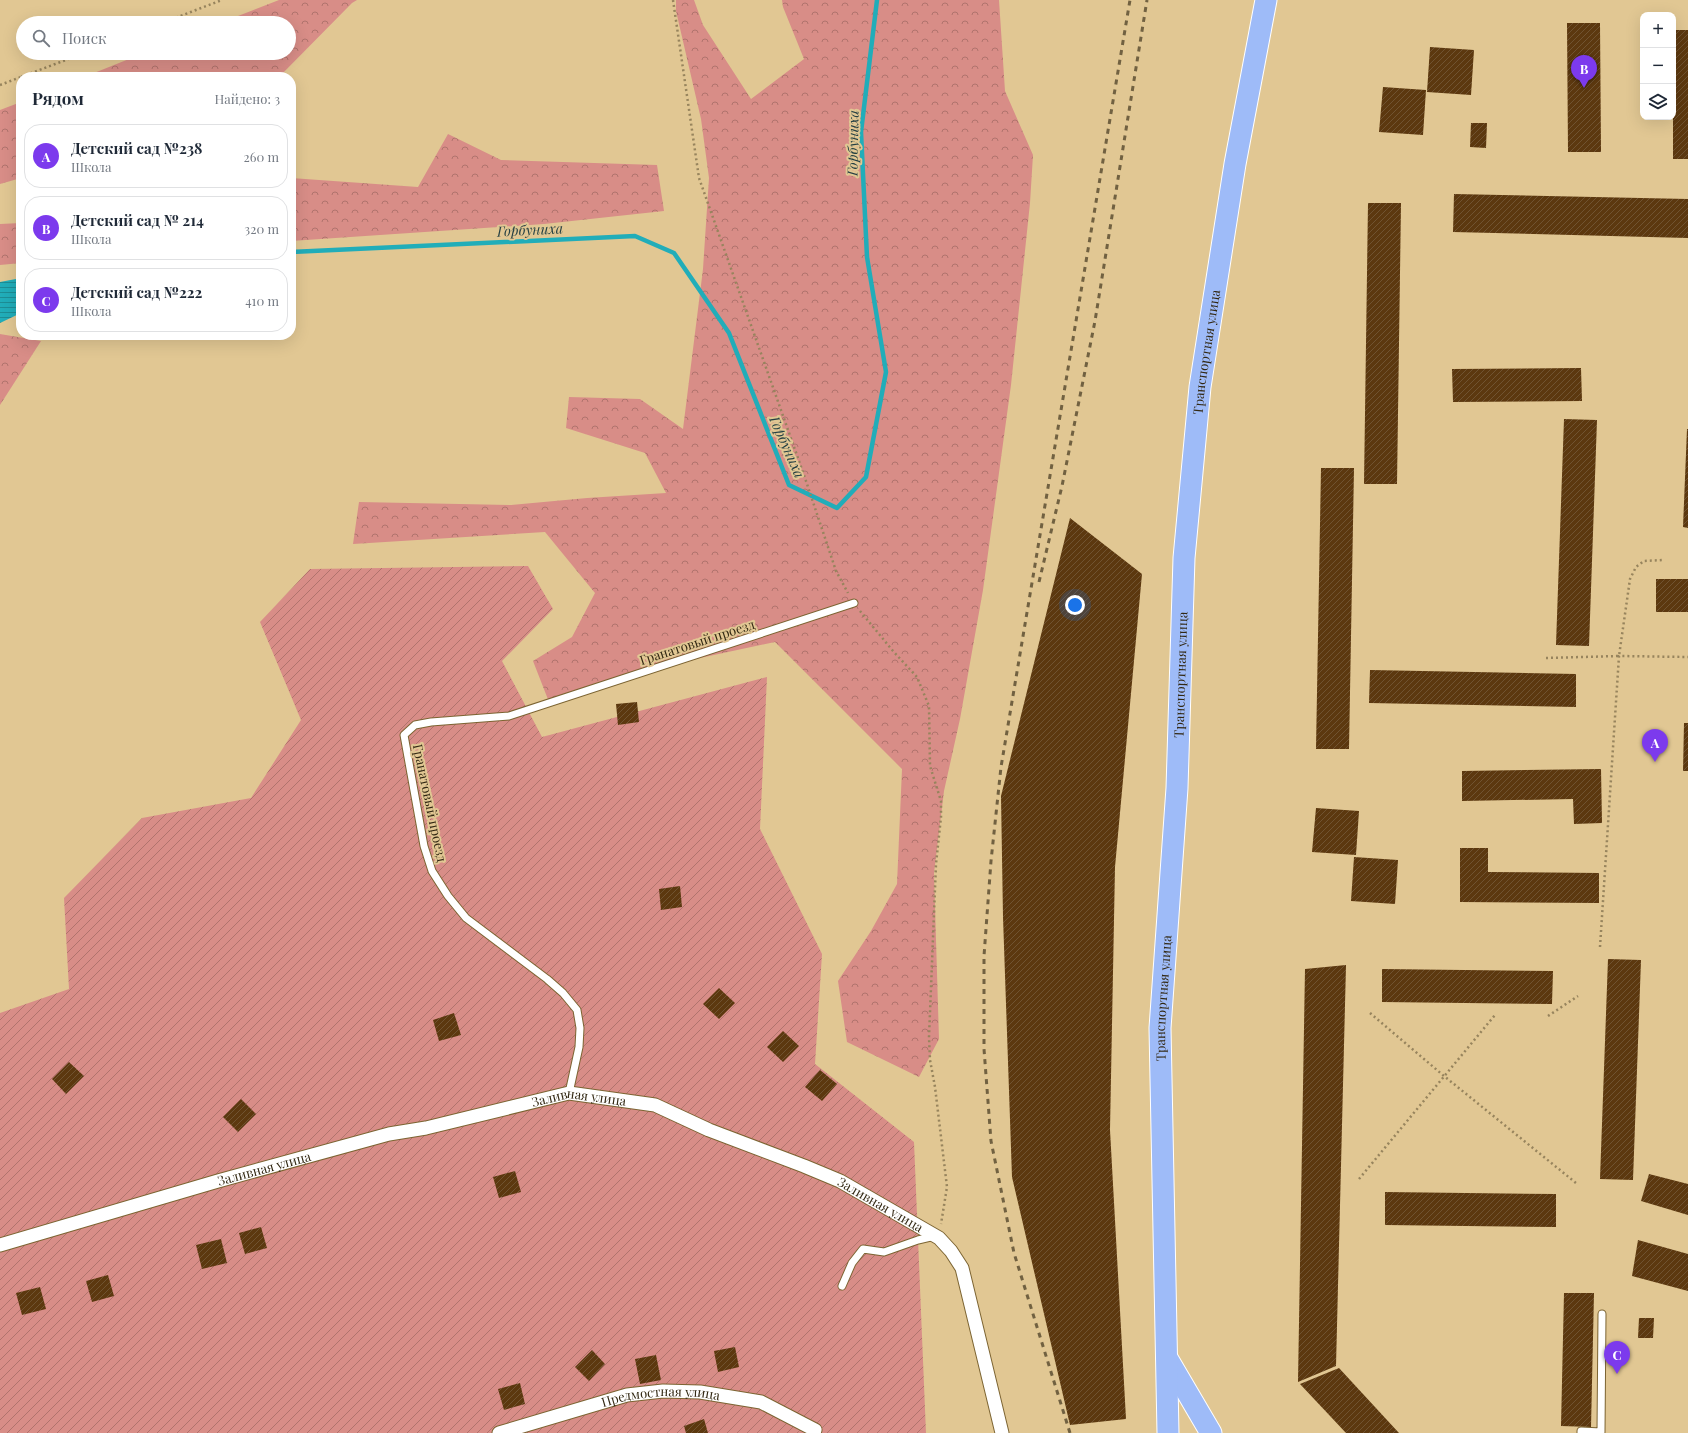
<!DOCTYPE html>
<html lang="ru">
<meta charset="utf-8">
<style>
:root{--surface:#fff;--page:#f2f2f3;--text:#1f2937;--muted:#747a83;--line:#e0e1e3;--accent:#7c3aed}
body{margin:0;font-family:"Playfair Display",serif;background:var(--page);color:var(--text)}
.controls{position:absolute;right:12px;top:12px;display:grid;overflow:hidden;border-radius:8px;box-shadow:0 4px 16px #0002}
.controls button{width:36px;height:36px;display:grid;place-items:center;padding:0;border:0;border-bottom:1px solid var(--line);background:var(--surface);color:var(--text);font:20px sans-serif}
.you{position:absolute;left:1075px;top:605px;width:14px;height:14px;margin:-10px;border:3px solid #fff;border-radius:50%;background:#1a73e8;box-shadow:0 0 0 6px #1a73e833}
.badge{display:grid;place-items:center;width:26px;height:26px;border-radius:50%;background:var(--accent);color:#fff;font-size:13px;font-weight:700}
.pin{position:absolute;translate:-50% -33px;filter:drop-shadow(0 1px 2px #0008)}
.pin::after{content:'';position:absolute;top:21px;width:14px;height:12px;background:inherit;clip-path:polygon(0 0,100% 0,50% 100%)}
.list{margin:0;padding:0;list-style:none}
h2{display:flex;justify-content:space-between;align-items:center;height:52px;margin:0;padding:0 16px;font-size:17px}
h2 small{font-size:13px;font-weight:400;color:var(--muted)}
.list li{display:grid;grid-template-columns:26px 1fr auto;gap:12px;align-items:center;box-sizing:border-box;height:64px;margin:0 8px 8px;padding:0 8px;border:1px solid var(--line);border-radius:16px}
.list b{display:block;font-size:15px;white-space:nowrap}
.list p{margin:0;font-size:13px;white-space:nowrap;color:var(--muted)}
.list em{font-size:13px;font-style:normal;color:var(--muted)}
.icon{flex:none;width:22px;height:22px;fill:none;stroke:currentColor;stroke-width:2;stroke-linecap:round;stroke-linejoin:round}
.map{position:relative;flex:none;width:1688px;height:1433px;overflow:hidden}
.search{position:absolute;background:var(--surface);box-shadow:0 4px 16px #0002;left:16px;top:16px;width:280px;height:44px;display:flex;align-items:center;gap:10px;box-sizing:border-box;padding:0 14px;border-radius:22px;color:var(--muted);font-size:15px}
.panel{position:absolute;background:var(--surface);box-shadow:0 4px 16px #0002;left:16px;top:72px;width:280px;height:268px;border-radius:16px}
.map>svg:first-child{display:block}
.forest{fill:url(#forest-crowns)}
.garden{fill:url(#garden-furrows)}
.water{fill:url(#water-rules)}
.lines{fill:none;stroke-linecap:round;stroke-linejoin:round}
.stream{stroke:#21adb9;stroke-width:4.5}
.building{fill:url(#building-hatch)}
.service-casing{stroke:#7c6432;stroke-width:9}
.minor-casing{stroke:#7c6432;stroke-width:15}
.primary-casing{stroke:#fff;stroke-width:23}
.path{stroke:#97845d;stroke-width:2.5;stroke-dasharray:2 3;stroke-linecap:butt}
.service{stroke:#fff;stroke-width:7}
.minor{stroke:#fff;stroke-width:13}
.primary{stroke:#9ebbf8;stroke-width:21}
.rail{stroke:#716141;stroke-width:3;stroke-dasharray:5 5;stroke-linecap:butt}
.labels{text-anchor:middle;stroke-width:4;stroke-linejoin:round;paint-order:stroke}
.street-label{font-size:13px;fill:#322813;stroke:#e1c793}
.water-label{font-size:14px;font-style:italic;fill:#254043;stroke:#e1c793}
</style>
<div class="map">
<svg width="1688" height="1433" viewBox="0 0 1688 1433">
<defs>
<pattern id="forest-crowns" width="20" height="18" patternUnits="userSpaceOnUse"><rect width="20" height="18" fill="#d88d87"/><path d="M2 6a3 3 0 1 1 6 0M12 15a3 3 0 1 1 6 0" fill="none" stroke="#b0736d"/></pattern>
<pattern id="garden-furrows" width="10" height="10" patternUnits="userSpaceOnUse"><rect width="10" height="10" fill="#d88d87"/><path d="M-1 1l2-2M0 10L10 0M9 11l2-2" fill="none" stroke="#b0736d"/></pattern>
<pattern id="water-rules" width="6" height="5" patternUnits="userSpaceOnUse"><rect width="6" height="5" fill="#21adb9"/><path d="M0 2.5h6" fill="none" stroke="#1d8d95"/></pattern>
<pattern id="building-hatch" width="6" height="6" patternUnits="userSpaceOnUse"><rect width="6" height="6" fill="#5c380f"/><path d="M-1 1l2-2M0 6l6-6M5 7l2-2" fill="none" stroke="#705331"/></pattern>
</defs>
<rect width="100%" height="100%" fill="#e1c793"/>
<g class="forest">
<path d="M279,0H357L352,3L279,77H84L144,53H289V23H220Z"/>
<path d="M676,0H694L703,25L751,99L804,59L783,7L782,0H999L1005,91L1033,155L1030,203L1011,385L983,590L960,719L944,791L934,873L939,1039L919,1077L847,1042L838,981L871,931L897,884L902,769L775,642L700,658L549,702L533,661L572,637L595,593L545,532L353,544L359,502L511,505L587,498L666,493L645,453L566,428L569,397L640,399L683,429L703,269L709,178L701,119L676,11Z"/>
<path d="M21,102V178L0,184V110Z"/>
<path d="M448,134L501,160L657,165L664,211L544,224L291,241V178L418,187Z"/>
<path d="M21,223V263L0,265V224Z"/>
<path d="M0,334L41,341L0,405Z"/>
</g>
<path class="garden" d="M528,566L553,609L502,661L542,737L767,677L760,829L822,954L815,1064L914,1142L926,1433H0V1013L69,989L64,898L142,818L251,798L301,720L260,622L310,569Z"/>
<path class="water" d="M21,278V313L0,323V282Z"/>
<g class="lines">
<path class="stream" d="M291,252L635,236L674,253L729,333L789,485L837,508L866,477L886,372L867,257L861,132L877,0"/>
</g>
<g class="building">
<path d="M1567,23H1600L1601,152H1568Z"/>
<rect x="1673" y="30" width="15" height="129"/>
<path d="M1430,47L1474,50L1471,95L1427,92Z"/>
<path d="M1383,87L1426,90L1423,135L1379,132Z"/>
<path d="M1471,123H1487L1486,148L1470,147Z"/>
<path d="M1454,194L1688,199V238L1453,232Z"/>
<path d="M1368,203H1401L1397,484H1364Z"/>
<path d="M1581,368L1582,401L1453,402L1452,369Z"/>
<path d="M1564,419L1597,420L1589,646L1556,645Z"/>
<path d="M1687,429H1688V528L1683,527Z"/>
<path d="M1321,468H1354L1349,749H1316Z"/>
<path d="M1070,518L1142,574L1115,867L1110,1130L1126,1419L1070,1425L1012,1177L1003,917L1001,796Z"/>
<rect x="1656" y="579" width="32" height="33"/>
<path d="M1370,670L1576,674V707L1369,703Z"/>
<path d="M637,702L639,722L618,725L616,704Z"/>
<path d="M1684,723H1688V771H1683Z"/>
<path d="M1601,769L1602,823L1574,824L1573,799L1462,801V771Z"/>
<path d="M1316,808L1359,811L1356,855L1312,852Z"/>
<path d="M1460,848H1488V872L1599,873V903L1460,902Z"/>
<path d="M1354,857L1398,860L1395,904L1351,901Z"/>
<path d="M680,886L682,907L661,910L659,889Z"/>
<path d="M1608,959L1641,960L1633,1180L1600,1179Z"/>
<path d="M1346,965L1336,1366L1298,1382L1305,969Z"/>
<path d="M1382,969L1553,971L1552,1004L1382,1002Z"/>
<path d="M719,988L735,1003L719,1019L703,1004Z"/>
<path d="M454,1013L461,1035L439,1041L433,1020Z"/>
<path d="M783,1031L799,1046L783,1062L767,1047Z"/>
<path d="M69,1062L84,1076L66,1094L52,1079Z"/>
<path d="M820,1070L837,1084L822,1101L805,1087Z"/>
<path d="M241,1099L256,1114L238,1132L223,1117Z"/>
<path d="M515,1171L521,1192L499,1198L493,1177Z"/>
<path d="M1649,1174L1688,1184V1215L1641,1201Z"/>
<path d="M1385,1192L1556,1194V1227L1385,1225Z"/>
<path d="M261,1227L267,1248L245,1254L239,1233Z"/>
<path d="M221,1239L227,1263L202,1269L196,1245Z"/>
<path d="M1638,1240L1688,1254V1291L1632,1276Z"/>
<path d="M108,1275L114,1296L92,1302L86,1281Z"/>
<path d="M40,1287L46,1309L22,1315L16,1293Z"/>
<path d="M1564,1293H1594L1591,1427L1561,1426Z"/>
<path d="M1639,1318H1654L1653,1338H1638Z"/>
<path d="M735,1347L739,1367L718,1372L714,1351Z"/>
<path d="M592,1350L605,1364L589,1381L575,1367Z"/>
<path d="M656,1355L661,1380L640,1384L635,1359Z"/>
<path d="M1339,1368L1399,1433H1346L1300,1384Z"/>
<path d="M520,1383L525,1404L504,1410L498,1389Z"/>
<path d="M704,1419L708,1433H686L684,1426Z"/>
</g>
<g class="lines">
<g class="service-casing">
<g id="service">
<path d="M569,1093L579,1047L580,1028L577,1010L563,993L547,979L466,918L448,896L432,871L424,846L404,735L415,725L431,722L509,716L854,603"/>
<path d="M842,1286L852,1263L863,1249L884,1252L918,1240L935,1236"/>
<path d="M1581,1433V1431L1601,1432L1602,1314"/>
</g>
</g>
<g class="minor-casing">
<g id="minor">
<path id="s1" d="M0,1245L218,1181L389,1134L426,1128L569,1093L655,1105L709,1130L804,1166L840,1181L939,1238L951,1251L962,1268L1002,1433"/>
<path id="s2" d="M499,1433L627,1395L663,1391L700,1392L761,1402L815,1430L814,1433"/>
</g>
</g>
<g class="primary-casing">
<g id="primary">
<path d="M1167,1358L1211,1433"/>
<path id="s3" d="M1168,1433L1160,1028L1177,788L1184,558L1200,387L1235,164L1266,0"/>
</g>
</g>
<g class="path">
<path d="M673,0L699,178L805,478L836,571L848,593"/>
<path d="M162,23L222,0"/>
<path d="M21,77L84,53"/>
<path d="M0,85L21,77"/>
<path d="M860,611L893,651L917,677L929,706L930,766L941,801V817L936,864L929,1037L930,1060L935,1087L947,1187L941,1224"/>
<path d="M1546,658L1619,656L1630,579L1636,567L1644,561L1664,560"/>
<path d="M1600,947L1619,656L1688,657"/>
<path d="M1370,1013L1444,1076L1576,1183"/>
<path d="M1548,1016L1578,996"/>
<path d="M1359,1179L1495,1015"/>
</g>
<use href="#service" class="service"/>
<use href="#minor" class="minor"/>
<use href="#primary" class="primary"/>
<g class="rail">
<path d="M1039,582L1062,486L1095,321L1147,0"/>
<path d="M1070,1433L1014,1253L991,1141L984,1049V956L991,861L1001,767L1130,0"/>
</g>
</g>
<g class="labels">
<g class="street-label">
<text dy="5" stroke="none"><textPath href="#s3" startOffset="1083">Транспортная улица</textPath></text>
<text transform="translate(697 642) rotate(-18)" y="5">Гранатовый проезд</text>
<text dy="5" stroke="none"><textPath href="#s3" startOffset="759">Транспортная улица</textPath></text>
<text transform="translate(430 803) rotate(78)" y="5">Гранатовый проезд</text>
<text dy="5" stroke="none"><textPath href="#s3" startOffset="435">Транспортная улица</textPath></text>
<text dy="5" stroke="none"><textPath href="#s1" startOffset="599">Заливная улица</textPath></text>
<text dy="5" stroke="none"><textPath href="#s1" startOffset="275">Заливная улица</textPath></text>
<text dy="5" stroke="none"><textPath href="#s1" startOffset="923">Заливная улица</textPath></text>
<text dy="5" stroke="none"><textPath href="#s2" startOffset="167">Предмостная улица</textPath></text>
</g>
<g class="water-label">
<text transform="translate(853 143) rotate(-89)" y="5">Горбуниха</text>
<text transform="translate(530 230) rotate(-3)" y="5">Горбуниха</text>
<text transform="translate(787 447) rotate(66)" y="5">Горбуниха</text>
</g>
</g>
</svg>
<div class="controls">
<button>+</button>
<button>−</button>
<button><svg class="icon" aria-label="layers" viewBox="0 0 24 24"><path d="M12 4l9 5-9 5-9-5zM3 14l9 5 9-5"/></svg></button>
</div>
<div class="you"></div>
<div class="pin badge" style="left:1655px;top:762px">A</div>
<div class="pin badge" style="left:1584px;top:88px">B</div>
<div class="pin badge" style="left:1617px;top:1374px">C</div>
<div class="search"><svg class="icon" aria-label="search" viewBox="0 0 24 24"><circle cx="10" cy="10" r="6"/><path d="M15 15l6 6"/></svg>Поиск</div>
<section class="panel">
<h2>Рядом<small>Найдено: 3</small></h2>
<ul class="list">
<li><span class="badge">A</span><div><b>Детский сад №238</b><p>Школа</p></div><em>260 m</em></li>
<li><span class="badge">B</span><div><b>Детский сад № 214</b><p>Школа</p></div><em>320 m</em></li>
<li><span class="badge">C</span><div><b>Детский сад №222</b><p>Школа</p></div><em>410 m</em></li>
</ul>
</section>
</div>
